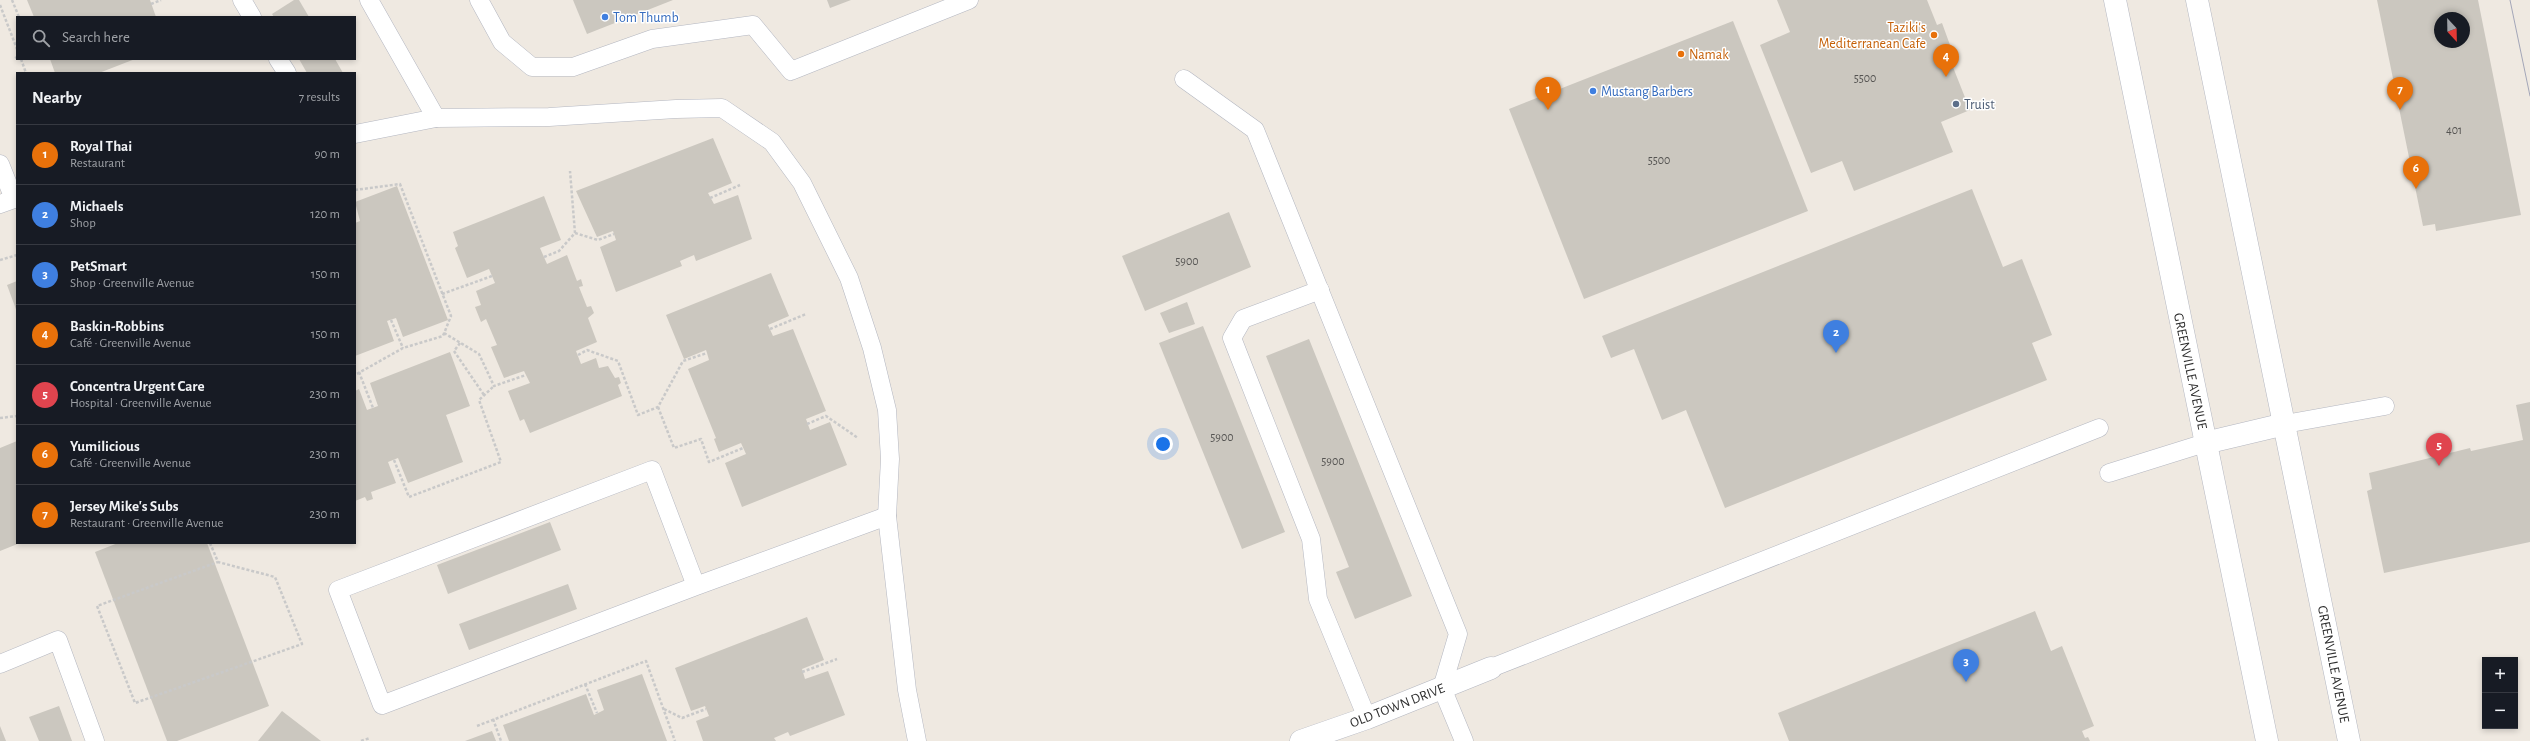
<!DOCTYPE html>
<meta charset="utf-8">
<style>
:root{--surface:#171b24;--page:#242831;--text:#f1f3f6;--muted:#9ea1a6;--line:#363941;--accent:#d93025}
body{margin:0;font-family:"Alegreya Sans",sans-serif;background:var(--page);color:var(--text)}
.controls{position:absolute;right:12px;bottom:12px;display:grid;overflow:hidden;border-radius:0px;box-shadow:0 2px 6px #0003}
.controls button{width:36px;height:36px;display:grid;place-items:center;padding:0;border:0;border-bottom:1px solid var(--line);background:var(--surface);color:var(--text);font:20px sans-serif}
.compass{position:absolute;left:2434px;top:12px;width:36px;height:36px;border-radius:50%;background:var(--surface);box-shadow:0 2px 6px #0003;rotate:158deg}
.you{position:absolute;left:1163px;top:444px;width:14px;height:14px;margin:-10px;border:3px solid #fff;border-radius:50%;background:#1a73e8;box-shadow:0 0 0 6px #1a73e833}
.badge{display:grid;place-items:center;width:26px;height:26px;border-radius:50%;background:var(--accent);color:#fff;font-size:13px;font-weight:700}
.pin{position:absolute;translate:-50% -33px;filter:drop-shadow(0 1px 2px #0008)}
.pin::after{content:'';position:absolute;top:21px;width:14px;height:12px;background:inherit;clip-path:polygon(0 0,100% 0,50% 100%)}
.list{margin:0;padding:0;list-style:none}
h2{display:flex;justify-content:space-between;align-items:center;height:52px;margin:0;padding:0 16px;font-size:17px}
h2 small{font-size:13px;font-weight:400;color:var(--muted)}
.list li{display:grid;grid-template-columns:26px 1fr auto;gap:12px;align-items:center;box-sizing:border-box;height:60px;padding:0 16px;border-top:1px solid var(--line)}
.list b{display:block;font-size:15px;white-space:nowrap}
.list p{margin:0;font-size:13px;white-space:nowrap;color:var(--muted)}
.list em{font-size:13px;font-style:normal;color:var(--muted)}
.icon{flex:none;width:22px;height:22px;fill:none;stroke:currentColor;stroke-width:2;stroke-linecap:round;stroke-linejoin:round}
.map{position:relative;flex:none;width:2530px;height:741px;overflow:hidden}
.search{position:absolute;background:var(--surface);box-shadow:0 2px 6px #0003;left:16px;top:16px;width:340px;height:44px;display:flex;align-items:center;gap:10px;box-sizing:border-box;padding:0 14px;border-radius:0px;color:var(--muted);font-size:15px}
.panel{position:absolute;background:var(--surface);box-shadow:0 2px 6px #0003;left:16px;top:72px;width:340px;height:472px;border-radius:0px}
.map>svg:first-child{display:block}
.building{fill:#cbc7bf;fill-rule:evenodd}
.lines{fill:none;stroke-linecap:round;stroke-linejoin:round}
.lane-casing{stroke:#b4b7c1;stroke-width:19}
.street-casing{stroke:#b4b7c1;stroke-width:23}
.secondary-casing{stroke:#b4b7c1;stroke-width:23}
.path{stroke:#c9c9c9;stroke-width:2.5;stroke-dasharray:3 2;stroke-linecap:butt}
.lane{stroke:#fff;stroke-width:18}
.street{stroke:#fff;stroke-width:22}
.secondary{stroke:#fff;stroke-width:22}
.tram{stroke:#a3a6b8;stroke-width:1}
.shop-dot{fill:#3f7fe0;stroke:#fff;stroke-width:1.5}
.food-dot{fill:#e8710a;stroke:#fff;stroke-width:1.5}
.service-dot{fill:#5c6f8a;stroke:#fff;stroke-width:1.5}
.labels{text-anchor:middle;stroke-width:3;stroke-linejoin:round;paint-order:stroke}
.number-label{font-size:12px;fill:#555452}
.shop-label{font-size:14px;fill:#366cbe;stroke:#fff;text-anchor:start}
.food-label{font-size:14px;fill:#c56008;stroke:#fff;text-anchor:end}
.service-label{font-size:14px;fill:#4e5e75;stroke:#fff;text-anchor:start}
.street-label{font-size:14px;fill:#2e2e2e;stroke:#fff}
</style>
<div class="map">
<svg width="2530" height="741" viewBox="0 0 2530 741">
<rect width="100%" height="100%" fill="#efe9e1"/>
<g class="building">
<path d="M27,0H150L156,17H34Z"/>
<path d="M294,0H299L309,17H274L272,14Z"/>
<path d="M573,0H673L587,34Z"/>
<path d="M827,0H851L830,8Z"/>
<path d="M1777,0H1927L1937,25L1942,23L1950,45L1945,47L1970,110L1941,122L1953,152L1854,191L1842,161L1811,173L1760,45L1790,32Z"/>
<path d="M2377,0H2478L2521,215L2436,231L2435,224L2423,226ZM2440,18H2464V42H2440Z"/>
<path d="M1733,21L1808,211L1584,299L1509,109Z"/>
<path d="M50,59H135L99,73H55Z"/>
<path d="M299,59H335L343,73H307Z"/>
<path d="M713,138L732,183L708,193L714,204L738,195L752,239L696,261L694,255L680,261L682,266L616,292L600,247L616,240L613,231L597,237L576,191Z"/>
<path d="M397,186L448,320L403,337L396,318L387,321L394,341L355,356V223L360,221L355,202Z"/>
<path d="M1972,189L2003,267L2022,259L2052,335L2032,343L2047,380L1725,508L1686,410L1662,420L1634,349L1611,358L1602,336Z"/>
<path d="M544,196L561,240L540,248L547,264L567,255L577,281L581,279L583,286L579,287L587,307L591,306L594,313L588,318L597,342L576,351L581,364L596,358L599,368L608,366L615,378L619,377L621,383L618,385L622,396L530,433L524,419L520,421L508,391L530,383L524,371L504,378L491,347L497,345L486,319L481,322L475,307L481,305L476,291L495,283L489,269L467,278L455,248L458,246L453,232Z"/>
<path d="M1229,212L1251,267L1145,311L1122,256Z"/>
<path d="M771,273L789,316L768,325L773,336L793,329L826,411L806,419L810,430L830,422L847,465L742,507L725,463L746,454L741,443L719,452L714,439L716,438L688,369L709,360L707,353L706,350L684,359L666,315Z"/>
<path d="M17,281V312L7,285Z"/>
<path d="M1187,302L1195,324L1169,333L1160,313Z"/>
<path d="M1203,326L1285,532L1242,549L1159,343Z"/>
<path d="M1309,339L1412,596L1355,619L1336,572L1349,567L1266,356Z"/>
<path d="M450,352L470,406L446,415L463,462L408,483L398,458L388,462L396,483L371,492L373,499L367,501L365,497L355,501V391L359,389L367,410L378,406L370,383Z"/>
<path d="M2530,402V542L2384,573L2367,491L2372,489L2369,473L2470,448L2471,451L2523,440L2516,405Z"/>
<path d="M17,441V543H20L0,551V448Z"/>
<path d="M550,522L561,550L448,594L437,565Z"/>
<path d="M118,543H207L269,706L177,741H167L95,552Z"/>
<path d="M568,584L577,609L469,650L459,624Z"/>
<path d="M2035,611L2051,651L2062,646L2094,726L2082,731L2085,738L2088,737L2090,741H1789L1778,713Z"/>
<path d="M807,617L824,660L802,669L805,679L828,671L845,715L790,736L788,732L774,738L776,741H703L696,721L709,716L705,706L691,711L675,668Z"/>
<path d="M642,674L667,741H509L503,725L586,694L594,715L604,710L597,690Z"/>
<path d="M59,706L72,741H39L29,717Z"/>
<path d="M282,711L321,741H258Z"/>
<path d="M0,726L6,741H0Z"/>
<path d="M492,731L496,741H465Z"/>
</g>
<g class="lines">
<g class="lane-casing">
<g id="lane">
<path d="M242,0L252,17"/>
<path d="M369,0L436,118L549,117L676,109L722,108L772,142L802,183L849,278L872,348L887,410L890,459L887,516L907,690L917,741"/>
<path d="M479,0L502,42L532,67H573L652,39L753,25L791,71L969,0"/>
<path d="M278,59L287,73"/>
<path d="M1184,79L1255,130L1458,634L1442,688L1464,741"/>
<path d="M355,134L436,118"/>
<path d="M0,164L14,199L0,204"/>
<path d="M1320,290L1243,319L1232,338L1311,539L1318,599L1367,718"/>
<path d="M2285,424L2385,406"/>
<path d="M2109,473L2205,443"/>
<path d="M696,586L652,470L338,590L382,705L696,586L887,516"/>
<path d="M0,664L58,640L95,741"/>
<path d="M1491,668L2099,428"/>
</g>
</g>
<g class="street-casing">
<path id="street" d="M1301,741L1367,718L1491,668"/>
</g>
<g class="secondary-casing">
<g id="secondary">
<path d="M2115,0L2267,741"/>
<path d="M2197,0L2349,741"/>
<path d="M2205,443L2285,424"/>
</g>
</g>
<g class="path">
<path d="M12,0L19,17"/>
<path d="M151,4L161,0"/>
<path d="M0,5L17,49"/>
<path d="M15,58L17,57"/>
<path d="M21,59L26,73"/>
<path d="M355,190L400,184L451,316L443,336L403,348L355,375"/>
<path d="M710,198L740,185"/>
<path d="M575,233L598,240L614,234"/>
<path d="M544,257L559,251L575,233L570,171"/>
<path d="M0,260L17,255"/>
<path d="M442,294L492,276"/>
<path d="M391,320L403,348"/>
<path d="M770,329L806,314"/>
<path d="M444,333L479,354L494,386L526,375"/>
<path d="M460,343L454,351L484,395"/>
<path d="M578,355L587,350L618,361L638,415L658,407L683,361L707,353"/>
<path d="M359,372L373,408"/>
<path d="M658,407L674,448L701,439L709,462L743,448"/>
<path d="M0,418L17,416"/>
<path d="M807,424L826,416L858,438"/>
<path d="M394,460L409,497L501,462L479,400L494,386"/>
<path d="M210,543L218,562L275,577L302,644L135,703L97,606L218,562"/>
<path d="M802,672L837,659"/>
<path d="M585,684L597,713"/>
<path d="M664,709L682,718L706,709"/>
<path d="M493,719L501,741"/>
<path d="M477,726L646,661L675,741"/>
<path d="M361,741L370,738"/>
</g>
<use href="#lane" class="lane"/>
<use href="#street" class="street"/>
<use href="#secondary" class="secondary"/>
<path class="tram" d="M2510,0L2530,96"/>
</g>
<g class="shop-dot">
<circle cx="605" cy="17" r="4"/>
<circle cx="1593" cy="91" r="4"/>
</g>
<g class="food-dot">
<circle cx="1934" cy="35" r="4"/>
<circle cx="1681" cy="54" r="4"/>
</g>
<circle class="service-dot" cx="1956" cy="104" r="4"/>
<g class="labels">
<g class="number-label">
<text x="1865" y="82">5500</text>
<text x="2454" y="134">401</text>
<text x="1659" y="164">5500</text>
<text x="1187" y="265">5900</text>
<text x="1222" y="441">5900</text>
<text x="1333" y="465">5900</text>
</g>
<g class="shop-label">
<text x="613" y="22">Tom Thumb</text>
<text x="1601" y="96">Mustang Barbers</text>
</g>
<g class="food-label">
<text x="1926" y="32">Taziki's<tspan x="1926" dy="16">Mediterranean Cafe</tspan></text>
<text x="1689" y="59" text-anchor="start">Namak</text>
</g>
<g class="service-label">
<text x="1964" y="109">Truist</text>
</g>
<g class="street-label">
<text transform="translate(2191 371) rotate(78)" y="5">GREENVILLE AVENUE</text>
<text transform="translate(2334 664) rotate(79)" y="5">GREENVILLE AVENUE</text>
<text transform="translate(1397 705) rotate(-21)" y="5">OLD TOWN DRIVE</text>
</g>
</g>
</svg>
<div class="controls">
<button>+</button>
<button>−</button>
</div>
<svg class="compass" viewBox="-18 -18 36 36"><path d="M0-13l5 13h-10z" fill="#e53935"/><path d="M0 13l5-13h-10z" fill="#9ea1a6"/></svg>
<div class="you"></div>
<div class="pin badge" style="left:1548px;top:110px;background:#e8710a">1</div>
<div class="pin badge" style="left:1836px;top:353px;background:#3f7fe0">2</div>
<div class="pin badge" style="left:1966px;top:682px;background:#3f7fe0">3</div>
<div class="pin badge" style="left:1946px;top:77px;background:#e8710a">4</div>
<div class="pin badge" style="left:2439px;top:466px;background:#e0444e">5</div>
<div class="pin badge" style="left:2416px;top:189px;background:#e8710a">6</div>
<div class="pin badge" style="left:2400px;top:110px;background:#e8710a">7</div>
<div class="search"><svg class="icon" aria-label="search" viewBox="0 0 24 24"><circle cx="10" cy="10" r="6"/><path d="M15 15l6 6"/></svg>Search here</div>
<section class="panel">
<h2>Nearby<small>7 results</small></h2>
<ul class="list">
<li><span class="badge" style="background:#e8710a">1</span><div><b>Royal Thai</b><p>Restaurant</p></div><em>90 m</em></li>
<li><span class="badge" style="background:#3f7fe0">2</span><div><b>Michaels</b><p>Shop</p></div><em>120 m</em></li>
<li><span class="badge" style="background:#3f7fe0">3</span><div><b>PetSmart</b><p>Shop · Greenville Avenue</p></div><em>150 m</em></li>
<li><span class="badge" style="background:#e8710a">4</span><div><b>Baskin-Robbins</b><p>Café · Greenville Avenue</p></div><em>150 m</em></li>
<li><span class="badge" style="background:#e0444e">5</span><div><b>Concentra Urgent Care</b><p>Hospital · Greenville Avenue</p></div><em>230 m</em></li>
<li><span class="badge" style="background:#e8710a">6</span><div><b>Yumilicious</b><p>Café · Greenville Avenue</p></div><em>230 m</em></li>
<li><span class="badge" style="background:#e8710a">7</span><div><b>Jersey Mike's Subs</b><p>Restaurant · Greenville Avenue</p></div><em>230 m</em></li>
</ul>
</section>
</div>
